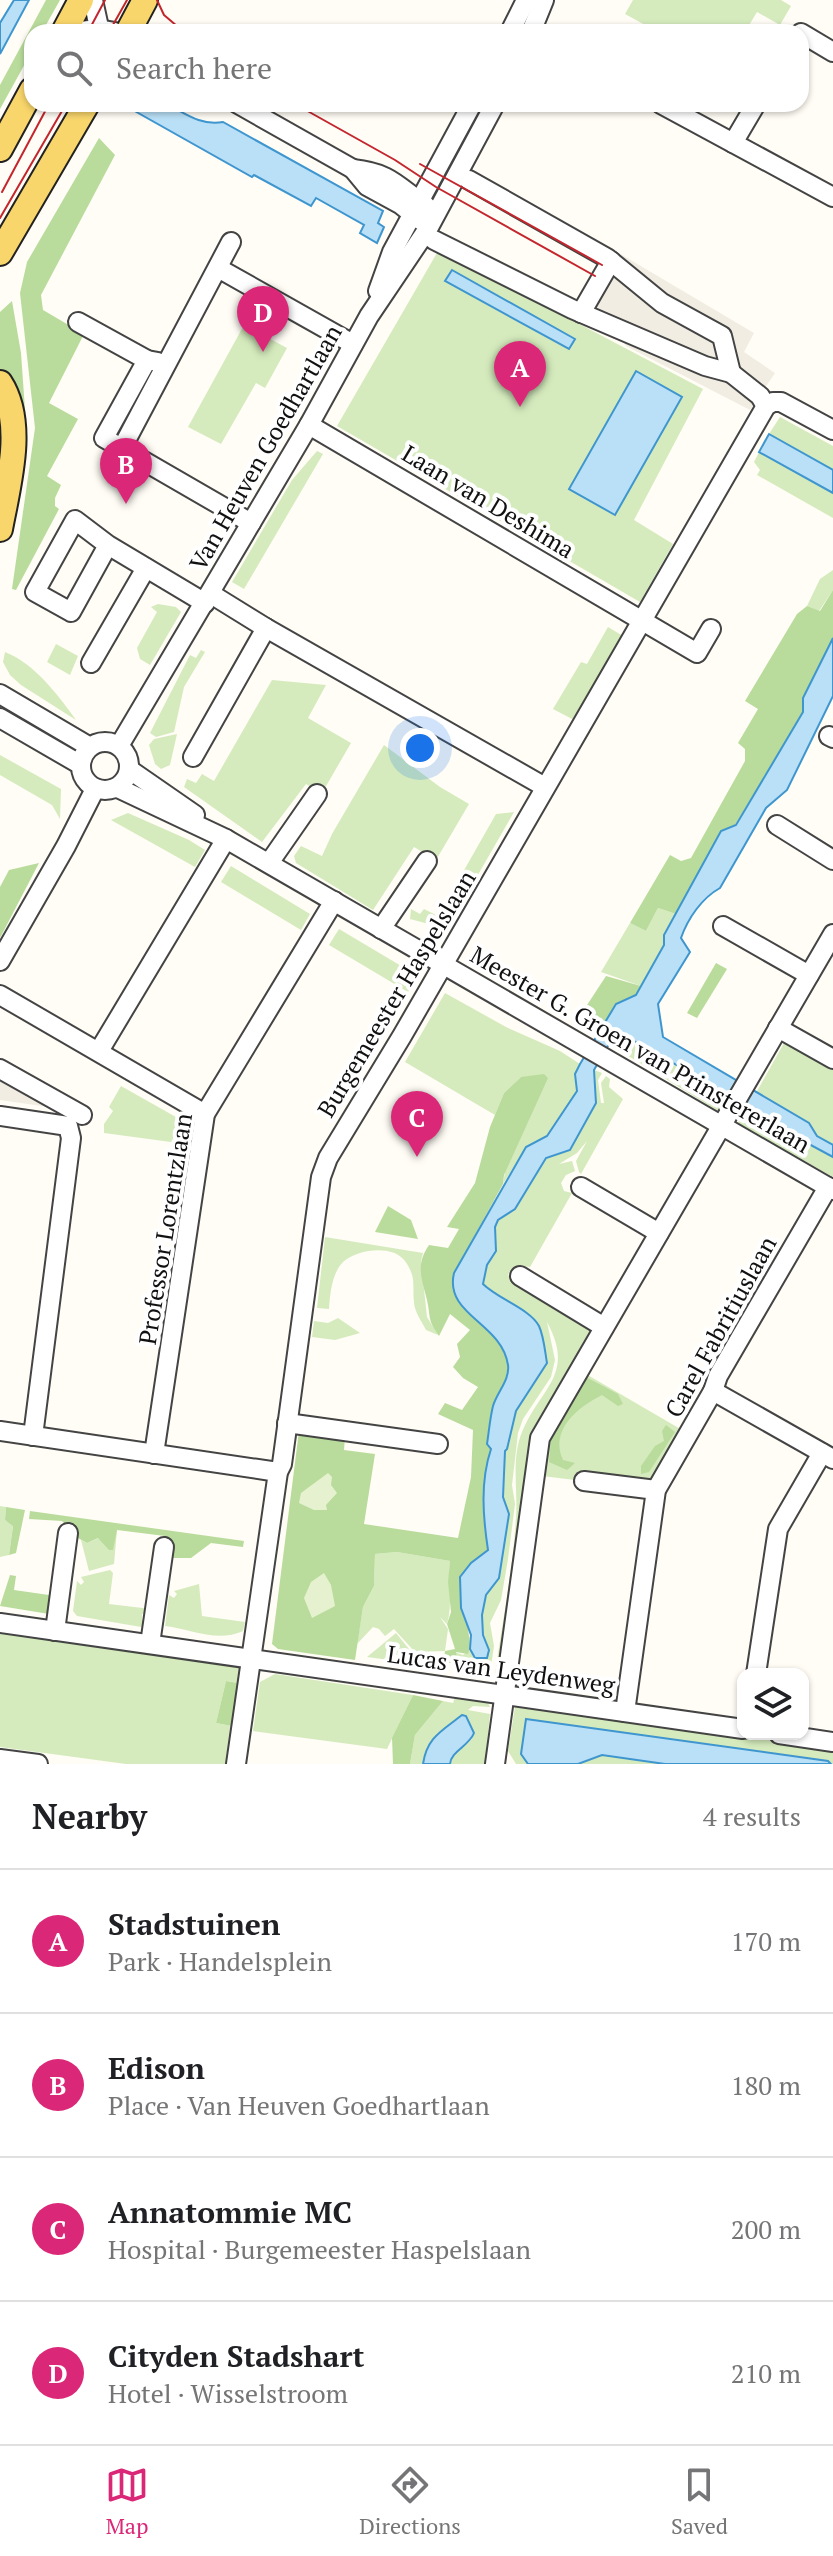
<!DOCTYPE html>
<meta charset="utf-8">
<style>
:root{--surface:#fff;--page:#f2f2f2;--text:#202124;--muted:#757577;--line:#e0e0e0;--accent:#db2777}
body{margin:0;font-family:"PT Serif",serif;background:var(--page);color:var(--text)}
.controls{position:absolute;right:24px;bottom:24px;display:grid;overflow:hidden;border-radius:16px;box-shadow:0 2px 6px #0004}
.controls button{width:72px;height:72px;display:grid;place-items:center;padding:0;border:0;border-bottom:2px solid var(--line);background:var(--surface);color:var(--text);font:40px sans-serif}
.you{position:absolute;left:420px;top:748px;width:28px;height:28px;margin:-20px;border:6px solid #fff;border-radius:50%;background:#1a73e8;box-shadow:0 0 0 12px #1a73e833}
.badge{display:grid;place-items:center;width:52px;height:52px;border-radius:50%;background:var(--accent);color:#fff;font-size:26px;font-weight:700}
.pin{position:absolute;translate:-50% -66px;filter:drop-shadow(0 2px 4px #0008)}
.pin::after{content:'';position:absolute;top:42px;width:28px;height:24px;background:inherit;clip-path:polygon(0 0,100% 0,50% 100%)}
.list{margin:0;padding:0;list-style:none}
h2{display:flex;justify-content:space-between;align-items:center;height:104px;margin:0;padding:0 32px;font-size:34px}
h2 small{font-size:26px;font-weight:400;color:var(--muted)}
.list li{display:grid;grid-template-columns:52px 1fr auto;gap:24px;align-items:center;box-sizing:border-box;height:144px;padding:0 32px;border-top:2px solid var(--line)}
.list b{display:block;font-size:30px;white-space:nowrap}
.list p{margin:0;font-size:26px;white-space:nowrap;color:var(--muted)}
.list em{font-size:26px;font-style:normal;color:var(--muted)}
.icon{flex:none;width:44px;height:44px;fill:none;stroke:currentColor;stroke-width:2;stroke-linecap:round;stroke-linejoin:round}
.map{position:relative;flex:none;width:833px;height:1764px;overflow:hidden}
.search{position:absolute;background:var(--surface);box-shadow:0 2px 6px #0004;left:24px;right:24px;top:24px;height:88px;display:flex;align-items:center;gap:20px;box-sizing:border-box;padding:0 28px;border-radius:24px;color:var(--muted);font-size:30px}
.sheet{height:680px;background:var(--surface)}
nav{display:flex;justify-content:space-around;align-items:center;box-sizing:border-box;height:112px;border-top:2px solid var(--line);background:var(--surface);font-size:22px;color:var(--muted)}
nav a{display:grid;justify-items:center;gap:4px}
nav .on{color:var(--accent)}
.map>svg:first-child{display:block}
.green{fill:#d5ebbd}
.forest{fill:#b9dc9c}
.pitch{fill:#e6f2cf}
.plaza{fill:#f1ede2}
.water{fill:#b9e0f7;stroke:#3f96cf;stroke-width:2}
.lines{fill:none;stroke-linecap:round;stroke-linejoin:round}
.minor-casing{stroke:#444;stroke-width:22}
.major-casing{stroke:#222;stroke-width:28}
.minor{stroke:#fff;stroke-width:18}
.major{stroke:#f9d66b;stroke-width:24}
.tram{stroke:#c4262e;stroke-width:2}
.labels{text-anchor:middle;stroke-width:8;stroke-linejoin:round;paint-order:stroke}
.street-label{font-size:24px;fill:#111;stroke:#fff}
</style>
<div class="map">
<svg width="833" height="1764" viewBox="0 0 833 1764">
<rect width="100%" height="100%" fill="#fffdf5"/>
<g class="green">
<path d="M633,0H781L791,6L780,25L757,12L745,32H658L625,14Z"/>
<path d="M441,246L566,317L703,389L634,520L673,544L640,602L337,426Z"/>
<path d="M244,325L287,348L265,388L256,383L221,444L188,427Z"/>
<path d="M780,417L833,446V470L769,434Z"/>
<path d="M317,451L323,454L244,589L232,582L292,480Z"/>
<path d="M759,452L833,493V518L757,475L760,470L754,462Z"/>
<path d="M833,570V590L819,611L807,606L820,579Z"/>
<path d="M158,604L176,607L181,612L150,665L140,659L137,648L157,612L151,607Z"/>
<path d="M608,627L623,636L574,720L553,709L581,662L587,664Z"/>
<path d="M56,644L78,656L70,675L47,662Z"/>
<path d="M201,650L205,652L184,687L174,732L156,737L150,733L190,655L196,658Z"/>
<path d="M5,652C35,664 57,694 76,720L21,685L10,675L3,662Z"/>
<path d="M272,680L326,685L308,718L351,743L322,793L306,784L262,842L184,787L187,779L196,783L202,774L214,781Z"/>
<path d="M177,734L170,765L161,769L155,764L149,745L154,739Z"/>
<path d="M384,745L440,787L469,804L436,860L414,847L373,910L296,863L294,856L301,846L322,856L332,834Z"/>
<path d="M0,755L61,789L60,819L52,805L0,775Z"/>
<path d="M514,812L452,920L440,927L410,919L411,909L420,914L424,909L438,916L496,814Z"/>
<path d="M128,813L189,840L205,850L195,867L111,820Z"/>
<path d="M231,866L310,914L301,930L221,882Z"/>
<path d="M658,908L676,914L664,935V945L641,986L601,972L630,923L646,931Z"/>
<path d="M339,929L418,976L408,992L329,945Z"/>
<path d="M445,993L506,1027L560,1051L580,1064L575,1074L578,1091L547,1136L526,1147L503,1184L521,1077L504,1093L495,1115L405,1062Z"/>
<path d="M627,1040L636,1042L730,1098L724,1108L718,1111L609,1044Z"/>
<path d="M784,1043L833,1069V1145L817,1136L809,1123L756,1093Z"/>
<path d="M594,1070L602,1073L598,1080L601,1103H604L601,1083L606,1076L610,1079L609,1087L623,1099L581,1174L579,1172L576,1161L587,1141L577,1153L559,1164L572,1161L575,1171L566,1175L561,1183L564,1191L572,1193L530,1267L519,1265L511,1269L508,1275L515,1285L525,1287L592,1326V1338L545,1415L501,1676L495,1675C502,1623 513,1570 516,1517C518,1489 511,1459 522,1432C540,1388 576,1375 547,1322L555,1360L551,1377L523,1419L518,1433L512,1485L515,1504L508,1559L501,1600L490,1623L494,1646L491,1666L458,1663L455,1652L463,1655L470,1649L476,1658L487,1644L483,1635L481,1615L486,1595L499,1578L509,1514L503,1497L505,1451L516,1411L547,1363C545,1351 544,1337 539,1326C530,1309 498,1298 483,1284L487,1265L496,1251L495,1227L498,1220L515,1209L546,1158L596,1103Z"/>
<path d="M121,1086L183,1121L171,1142L104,1133V1124L113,1111L109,1107Z"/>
<path d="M746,1106L833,1157V1177L738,1123Z"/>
<path d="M325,1237L423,1253L421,1261L427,1317L438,1335L426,1330C422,1322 414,1311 414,1302C412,1285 417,1278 405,1261C393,1244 357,1249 343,1262C332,1273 330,1294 329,1309L317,1308Z"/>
<path d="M338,1318L360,1333L335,1340L312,1337L314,1321L328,1323Z"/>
<path d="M579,1370L689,1434L656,1490L534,1475L538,1444Z"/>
<path d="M0,1506L6,1507L5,1520L13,1525L9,1555L0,1557Z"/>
<path d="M117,1530L114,1564L89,1571L81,1540L87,1543Z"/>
<path d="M397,1552L450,1561C448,1582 453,1604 447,1624L440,1617L448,1629L445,1651L415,1652L394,1629L385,1636L379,1629L373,1627L357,1644L363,1607L374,1586L375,1554Z"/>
<path d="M110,1570L113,1573L109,1604L151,1609L149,1614H142V1620L149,1621L147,1628L77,1616L73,1611L77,1581L81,1585L84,1582L81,1577Z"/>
<path d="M199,1584L202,1616L245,1622L243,1631C217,1643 191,1629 165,1626L169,1595L174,1598L177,1594L174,1591Z"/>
<path d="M0,1632L97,1644L240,1668L238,1683L226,1681L216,1723L232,1726L226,1764H126L0,1747Z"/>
<path d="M396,1633L413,1654L443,1667L367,1657Z"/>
<path d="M275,1674L413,1695L387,1749L253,1731L260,1682Z"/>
<path d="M455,1697L488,1703L490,1707L473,1706L468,1710L490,1714L485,1764H450V1758L472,1739L462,1715C443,1729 426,1739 423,1764H410L415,1735L443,1701L453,1703Z"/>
<path d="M515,1707L692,1728L833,1749V1764L828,1761L526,1719L521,1754L528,1764H516L508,1751Z"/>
<path d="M602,1755L665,1764H578Z"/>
</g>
<g class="forest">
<path d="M46,0H60L42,32H32V51L0,109V85Z"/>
<path d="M99,138L115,155L41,295L43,310L84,334L49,403L78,419L47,476L61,485L55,498V506L59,509L16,590L12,589L35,428L20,293L27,262Z"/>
<path d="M12,301L21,353L25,410L0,378V312Z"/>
<path d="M833,590V638L803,698V712L735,825L721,831L676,914L658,908L646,931L630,923L670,855L681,861L691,858L745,761V749L738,743L758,709L745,701L797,614L807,606L820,611Z"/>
<path d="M39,863L0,938V887L9,870Z"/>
<path d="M716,963L727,969L697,1018L687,1013Z"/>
<path d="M606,976L641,986L636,995L616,1004L597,1038L576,1022Z"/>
<path d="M544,1074L548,1078L504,1175L503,1184L454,1273C444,1315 502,1323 508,1365C510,1380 497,1392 493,1406C490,1418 489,1431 487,1443L491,1449C480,1482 483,1517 488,1550L471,1563C470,1582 466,1603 467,1622C468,1634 472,1642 468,1654L456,1652L458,1663H448L444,1657L445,1651L455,1649L447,1624L451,1612L448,1582L450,1561L397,1552L375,1554L374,1586L363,1607L355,1660L278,1649L272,1644L299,1431L345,1437L344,1450L375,1454L364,1524L458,1538L471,1477L473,1430L438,1414L445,1403L462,1410L478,1387L463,1378L453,1367L460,1357L457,1344L470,1330L450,1314L439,1336C427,1319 431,1318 427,1300C422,1279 415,1265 429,1245L448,1248L459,1229L447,1227L475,1183L490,1127L504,1093L521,1077Z"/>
<path d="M388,1206L411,1220L418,1239L375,1232Z"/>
<path d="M586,1377L618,1394L623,1404L618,1406L602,1395C578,1407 549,1430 563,1460L575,1463L567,1470L549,1462L551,1438Z"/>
<path d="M666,1425L675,1432L649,1472L641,1474V1466L655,1446L664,1441L662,1431Z"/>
<path d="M6,1507L25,1510L16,1553L9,1555L13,1526L5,1520Z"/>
<path d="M30,1511L244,1541L243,1547L211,1543L191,1558H170L165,1536L117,1530L113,1550H109L98,1538L87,1543L78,1538L62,1521L29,1519Z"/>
<path d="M10,1575L16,1576L14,1590L56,1596L49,1614L0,1606Z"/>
<path d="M226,1681L238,1683L232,1726L216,1723Z"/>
<path d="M413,1695L443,1701L415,1735L410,1764H393L392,1738Z"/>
</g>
<g class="pitch">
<path d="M328,1473L332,1477L331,1485L337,1493L326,1505L327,1510H314L299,1503L301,1493Z"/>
<path d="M324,1573L331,1585L335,1606L312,1618L304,1598L311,1582Z"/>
</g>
<g class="plaza">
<path d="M612,249L754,333L744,352L775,373L750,410L626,346L616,333L597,331L568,316L582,289L588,293Z"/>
<path d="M0,1063L77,1111L0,1100Z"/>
</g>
<g class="water">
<path d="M14,0H29L0,54V23Z"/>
<path d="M167,104C186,114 201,126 223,122L383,211L378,223L384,227L377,243L360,233L364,225L316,198L311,206L254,175L252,177L124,105Z"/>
<path d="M452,270L575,339L569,349L445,281Z"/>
<path d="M636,371L682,397L615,515L569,489Z"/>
<path d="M769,434L833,470V493L759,452Z"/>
<path d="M833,638V696L787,790L766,808L720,888C702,898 688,918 681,938L690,952L658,1004L663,1037L809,1123L817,1136L833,1145V1157L792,1135L787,1128L636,1042L627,1040L609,1044L594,1070L596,1103L570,1150L546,1158L515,1209L498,1220L495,1227L496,1251L487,1265L483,1284C498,1299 530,1309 539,1326C544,1337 545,1352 547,1363L516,1411L507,1449L505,1451L503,1497L509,1514L499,1578L486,1595L482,1615L483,1635L489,1650L487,1658H475L470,1649L471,1635L461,1608L460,1577L471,1563L488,1550C483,1517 480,1482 491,1449L487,1444C489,1431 490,1418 493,1406C497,1392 510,1380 508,1365C502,1323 444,1315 454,1273L526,1147L547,1136L577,1091L575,1074L580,1064L616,1004L636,995L664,945V935L721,831L736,825L803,712V698Z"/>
<path d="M462,1715L466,1716L474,1733C469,1746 451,1751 450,1764H423C427,1737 442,1731 462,1715Z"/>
<path d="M526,1719L828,1761L831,1764H665L602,1755L578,1764H528L521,1754Z"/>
</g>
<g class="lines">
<g class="minor-casing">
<g id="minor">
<path d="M93,0L100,32"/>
<path d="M72,32L98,29L115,32"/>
<path d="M510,32L526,0"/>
<path d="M531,32L544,0"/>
<path d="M801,33L833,52"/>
<path d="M238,104L353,169L367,186L400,204L420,220"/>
<path d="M661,104L833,197"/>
<path d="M733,143L756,104"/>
<path d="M353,169C391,173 397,186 426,206"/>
<path d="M469,180L607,258L662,303L722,336L731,373"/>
<path d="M434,240L572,309L705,366L731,373L760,396L766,406"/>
<path d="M218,268L353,344"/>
<path d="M378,291L392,252L472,104"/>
<path d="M581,313L611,261"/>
<path d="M78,322L147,360L158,362"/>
<path d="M147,360L104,438L251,523"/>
<path d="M309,425L697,653L711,629"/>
<path d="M122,448L231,242"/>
<path d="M108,545L71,612L35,592L75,520L108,545L205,603"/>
<path d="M211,594L266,628L545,787"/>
<path d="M91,663L146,568"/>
<path d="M0,694L90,747"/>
<path d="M0,718L81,765"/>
<path d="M829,736L833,738"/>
<circle cx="105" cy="766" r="24"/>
<path d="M119,746L309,425L369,316L429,227L495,104"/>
<path d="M193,757L266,628"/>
<path d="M130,770L195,815"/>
<path d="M118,788L226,839L833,1190"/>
<path d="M777,825L833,860"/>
<path d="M269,863L317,794"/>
<path d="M723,926L809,975"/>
<path d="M381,929L427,861"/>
<path d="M0,961L66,846L95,789"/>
<path d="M0,995L205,1114"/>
<path d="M778,1028L833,1059"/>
<path d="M99,1051L226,839"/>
<path d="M0,1069L82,1115"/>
<path d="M0,1116L68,1126L71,1138L33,1436"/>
<path d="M581,1187L659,1233"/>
<path d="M520,1276L604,1327"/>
<path d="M713,1391L833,1459"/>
<path d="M287,1423L438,1444"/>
<path d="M0,1431L278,1472"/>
<path d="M154,1454L205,1114L334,901"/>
<path d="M584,1481L656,1490"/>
<path d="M0,1623L743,1729"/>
<path d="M55,1631L68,1533"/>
<path d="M150,1644L164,1547"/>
<path d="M756,1674L778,1529L822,1453"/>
<path d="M625,1712L656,1490L713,1391L718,1376L828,1187"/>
<path d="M779,1734L833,1742"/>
<path d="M0,1759L38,1764"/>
<path d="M236,1764L278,1472L282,1464L321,1177L328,1158L402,1036L766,406L773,402H781L833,430"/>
<path d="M495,1764L540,1438L833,934"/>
</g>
</g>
<g class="major-casing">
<g id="major">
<path d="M64,32L81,0"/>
<path d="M128,32L145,0"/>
<path d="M0,149L32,90"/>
<path d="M0,253L87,104"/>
<path d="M0,383C26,423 8,486 0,529"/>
</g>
</g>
<use href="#minor" class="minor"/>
<use href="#major" class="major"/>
<g class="tram">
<path d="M157,0L164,15L184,32"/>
<path d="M88,32L105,0"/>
<path d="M109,32L127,0"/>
<path d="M137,32L152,29L178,32"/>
<path d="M295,104L395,160L436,187L595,276"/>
<path d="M420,164L602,265"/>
<path d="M2,192L49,104"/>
<path d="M0,218L66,104"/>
</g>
</g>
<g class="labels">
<g class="street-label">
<text transform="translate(266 448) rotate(-60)" y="8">Van Heuven Goedhartlaan</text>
<text transform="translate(488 502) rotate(31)" y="8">Laan van Deshima</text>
<text transform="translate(397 994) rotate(-59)" y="8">Burgemeester Haspelslaan</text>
<text transform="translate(640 1050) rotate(30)" y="8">Meester G. Groen van Prinstererlaan</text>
<text transform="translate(166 1229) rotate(-81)" y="8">Professor Lorentzlaan</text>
<text transform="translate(721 1327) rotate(-61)" y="8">Carel Fabritiuslaan</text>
<text transform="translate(501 1670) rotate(8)" y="8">Lucas van Leydenweg</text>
</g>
</g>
</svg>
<div class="controls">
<button><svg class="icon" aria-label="layers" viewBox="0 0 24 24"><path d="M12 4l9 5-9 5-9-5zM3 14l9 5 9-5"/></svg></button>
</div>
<div class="you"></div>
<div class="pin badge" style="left:520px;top:407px">A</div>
<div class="pin badge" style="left:126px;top:504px">B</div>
<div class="pin badge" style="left:417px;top:1157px">C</div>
<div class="pin badge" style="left:263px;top:352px">D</div>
<div class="search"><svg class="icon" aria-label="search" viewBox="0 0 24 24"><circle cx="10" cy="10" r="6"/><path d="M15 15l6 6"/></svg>Search here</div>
</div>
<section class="sheet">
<h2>Nearby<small>4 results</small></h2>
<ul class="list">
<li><span class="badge">A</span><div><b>Stadstuinen</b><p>Park · Handelsplein</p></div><em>170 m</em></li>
<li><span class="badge">B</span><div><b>Edison</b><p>Place · Van Heuven Goedhartlaan</p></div><em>180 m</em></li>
<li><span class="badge">C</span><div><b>Annatommie MC</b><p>Hospital · Burgemeester Haspelslaan</p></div><em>200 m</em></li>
<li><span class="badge">D</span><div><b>Cityden Stadshart</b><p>Hotel · Wisselstroom</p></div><em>210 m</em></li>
</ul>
</section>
<nav>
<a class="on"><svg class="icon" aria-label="map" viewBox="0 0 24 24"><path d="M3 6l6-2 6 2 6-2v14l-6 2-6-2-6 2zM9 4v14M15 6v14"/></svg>Map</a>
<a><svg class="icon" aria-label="directions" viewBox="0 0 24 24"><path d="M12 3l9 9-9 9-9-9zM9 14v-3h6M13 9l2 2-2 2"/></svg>Directions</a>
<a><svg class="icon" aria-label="saved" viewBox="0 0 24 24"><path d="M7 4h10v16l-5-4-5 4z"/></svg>Saved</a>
</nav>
